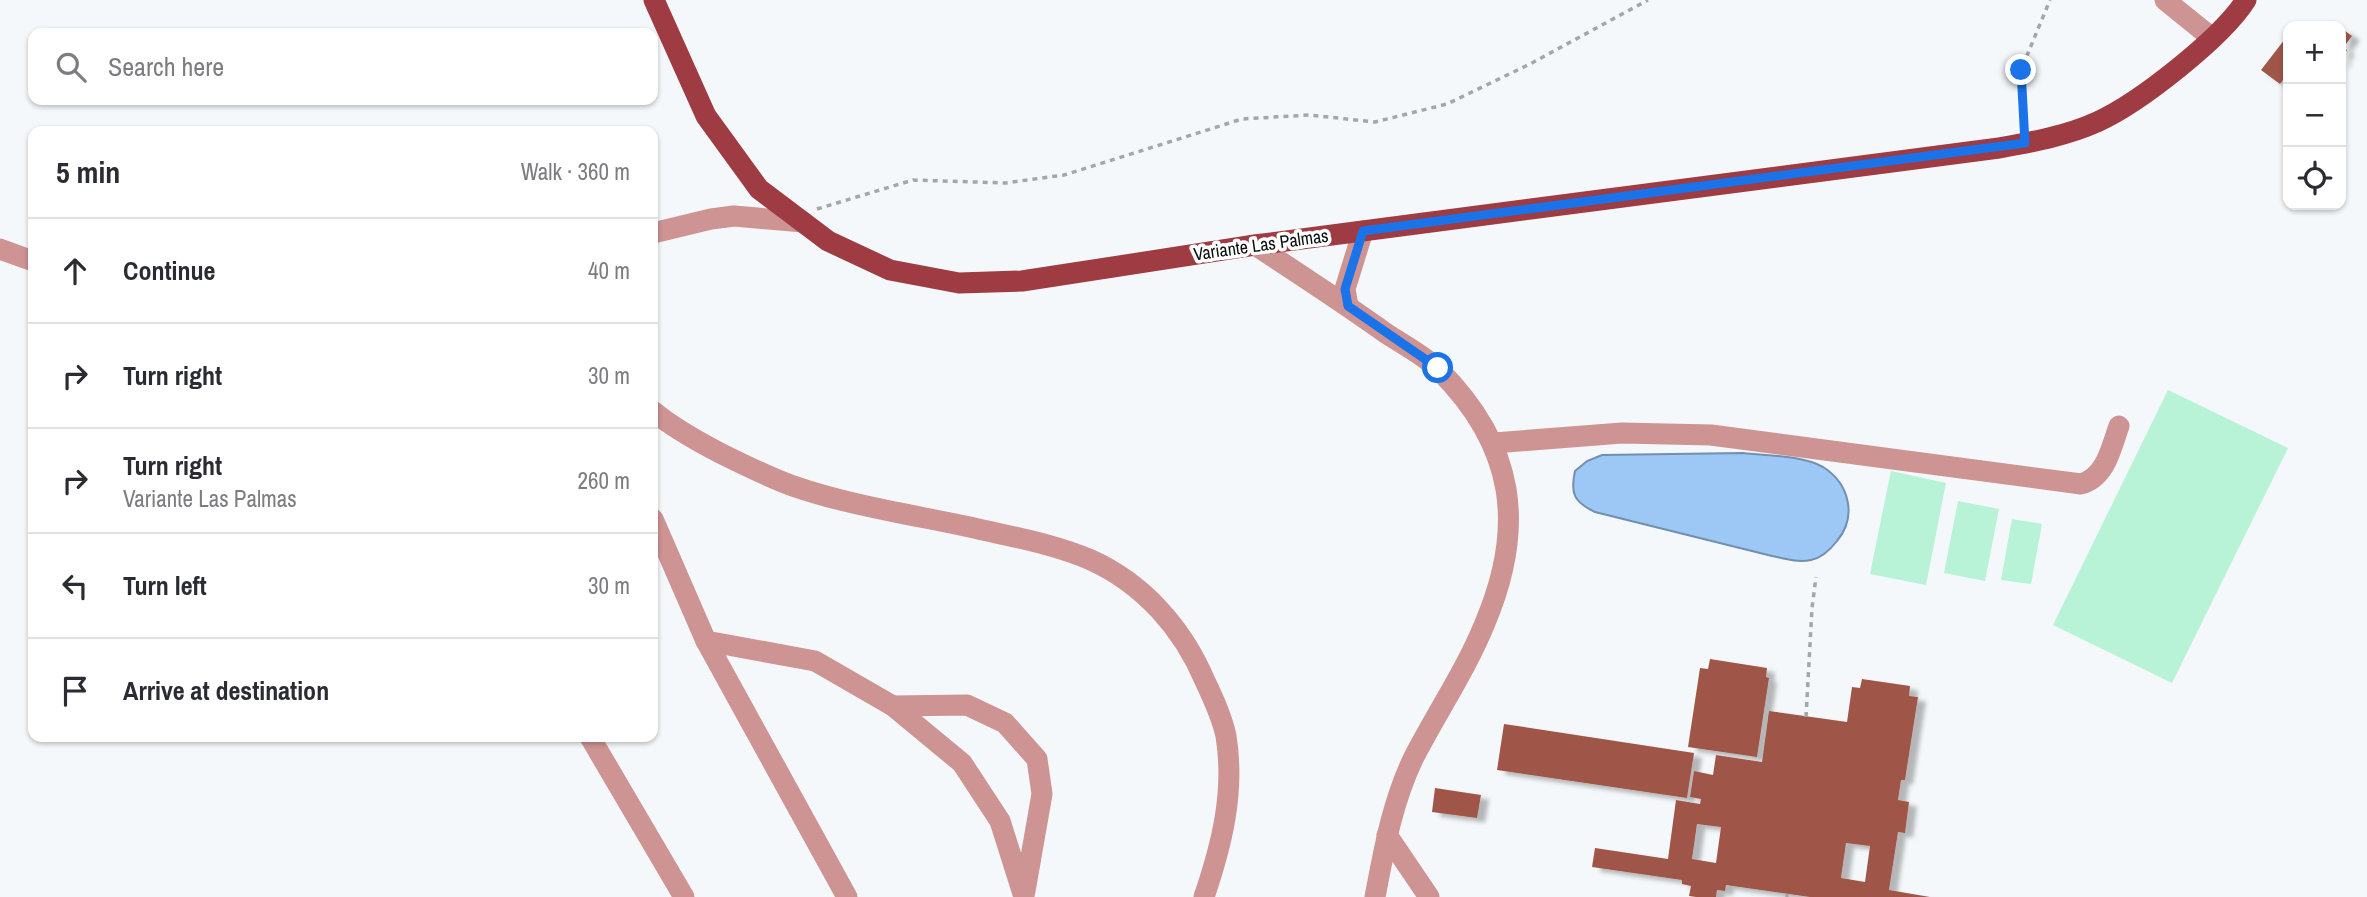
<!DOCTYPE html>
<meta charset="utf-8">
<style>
:root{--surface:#fff;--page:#f2f2f3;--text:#2b2b33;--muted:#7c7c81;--line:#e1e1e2}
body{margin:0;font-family:"Archivo Narrow",sans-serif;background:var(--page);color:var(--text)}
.controls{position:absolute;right:21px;top:21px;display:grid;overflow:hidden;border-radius:14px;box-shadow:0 2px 5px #0004}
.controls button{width:63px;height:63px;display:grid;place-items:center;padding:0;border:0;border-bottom:2px solid var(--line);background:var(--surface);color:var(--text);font:35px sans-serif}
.stop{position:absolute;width:21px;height:21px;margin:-16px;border:5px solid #1a73e8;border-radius:50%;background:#fff}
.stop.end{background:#1a73e8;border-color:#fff;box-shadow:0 2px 7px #0008}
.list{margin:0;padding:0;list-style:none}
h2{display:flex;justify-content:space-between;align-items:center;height:91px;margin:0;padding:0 28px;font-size:30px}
h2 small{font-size:23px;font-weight:400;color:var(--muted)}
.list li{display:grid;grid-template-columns:46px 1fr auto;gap:21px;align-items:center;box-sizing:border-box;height:105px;padding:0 28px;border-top:2px solid var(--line)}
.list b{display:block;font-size:26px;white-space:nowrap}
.list p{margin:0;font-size:23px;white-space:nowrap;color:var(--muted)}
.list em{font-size:23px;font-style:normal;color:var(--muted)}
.icon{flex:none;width:38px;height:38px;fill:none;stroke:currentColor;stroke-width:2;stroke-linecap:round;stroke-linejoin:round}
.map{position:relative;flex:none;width:2367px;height:897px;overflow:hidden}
.search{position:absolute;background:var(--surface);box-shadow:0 2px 5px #0004;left:28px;top:28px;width:630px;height:77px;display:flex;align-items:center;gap:18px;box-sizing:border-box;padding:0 24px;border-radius:14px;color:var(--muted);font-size:26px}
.panel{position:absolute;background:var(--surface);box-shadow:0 2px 5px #0004;left:28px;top:126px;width:630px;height:616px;border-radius:14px}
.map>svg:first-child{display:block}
.green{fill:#b8f2d7}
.water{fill:#9dc7f4;stroke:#728faf;stroke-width:2}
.building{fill:#9f574a;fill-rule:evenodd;filter:url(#shadow)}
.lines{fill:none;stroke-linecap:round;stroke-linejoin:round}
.path{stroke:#a4a7a8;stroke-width:3.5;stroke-dasharray:5 5;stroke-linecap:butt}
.minor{stroke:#ce9393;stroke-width:21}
.major{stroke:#9f3b42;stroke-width:21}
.route{stroke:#1a73e8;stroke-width:9}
.labels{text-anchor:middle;stroke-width:7;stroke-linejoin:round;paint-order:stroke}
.street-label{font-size:18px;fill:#0c0d0e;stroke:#fff}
</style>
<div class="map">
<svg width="2367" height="897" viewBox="0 0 2367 897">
<defs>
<filter id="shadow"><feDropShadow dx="8" dy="4.5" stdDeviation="2" flood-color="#0004"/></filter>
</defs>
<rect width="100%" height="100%" fill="#f5f8fa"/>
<g class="green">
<path d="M2168,390L2288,448L2172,683L2053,625Z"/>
<path d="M1891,471L1946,483L1926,585L1870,574Z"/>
<path d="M1958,501L1999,509L1985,581L1944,573Z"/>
<path d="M2012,519L2042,524L2031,584L2001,580Z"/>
</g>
<path class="water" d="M1743,453C1768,456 1801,455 1823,467C1850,484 1857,517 1837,541C1830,550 1822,558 1811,560C1796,563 1783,558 1768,555L1595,512C1574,502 1570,494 1575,471L1587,461L1602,455Z"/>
<g class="building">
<path d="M2341,28L2352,36L2343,48L2347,50L2342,58L2344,60L2341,64Z"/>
<path d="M2288,35V77L2286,76L2280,84L2261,70Z"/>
<path d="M1710,659L1767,668L1766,677L1769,678L1757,757L1688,747L1700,668L1708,669Z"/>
<path d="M1862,679L1910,686L1909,696L1918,697L1905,780H1901L1898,800L1909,802L1905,833L1898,832L1889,890L1930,897H1810L1726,885L1725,891L1717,890L1716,897H1696L1689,896L1691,886L1682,884V880L1592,867L1595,848L1668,859L1676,800L1700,804L1701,799L1690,797L1694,771L1713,775L1716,755L1762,762L1769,711L1847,722L1852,687L1860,688ZM1697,824L1721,827L1716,863L1692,859ZM1846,843L1870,846L1865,882L1841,878Z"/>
<path d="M1504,724L1694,753L1687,798L1497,770Z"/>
<path d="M1435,788L1481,795L1477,818L1432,812Z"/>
</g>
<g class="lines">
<g class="path">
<path d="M2024,125L2021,70L2050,0"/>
<path d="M817,209L913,180L1005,183L1064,175L1242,119L1309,115L1375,122L1447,104L1530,64L1648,0"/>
<path d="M1806,717L1812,608L1816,577"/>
<path d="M1787,897V894"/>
</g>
<g class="minor">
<path d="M2165,0L2212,38"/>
<path d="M653,233L711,219L734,216L803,222"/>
<path d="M1255,245C1299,274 1344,303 1387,334C1404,345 1425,356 1439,370C1515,446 1526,526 1485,623C1466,670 1436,714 1413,759C1392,803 1384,850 1375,897"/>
<path d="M0,249L33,261"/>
<path d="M1348,306L1345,289L1363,231"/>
<path d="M653,411C673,428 697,441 720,453C744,465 768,477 793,486C851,506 914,515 974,528C1013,537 1054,544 1091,560C1144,584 1183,629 1205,681C1213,698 1222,717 1226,736C1235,792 1222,844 1204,897"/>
<path d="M1494,443L1622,433L1711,435L2081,484C2106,477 2111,448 2119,426"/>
<path d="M653,519L706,641L847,897"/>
<path d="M706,641L815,661L893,706L962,763L1000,821L1024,897"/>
<path d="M893,706L967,705L1005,723L1037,759L1042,794L1025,891"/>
<path d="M590,737L684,897"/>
<path d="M1387,835L1429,897"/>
</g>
<path class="major" d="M654,0L706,116L759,189L828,241L890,270L959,283L1022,281L1255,245L1999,148C2032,142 2066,136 2097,122C2139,103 2222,38 2246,0"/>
</g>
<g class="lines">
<path class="route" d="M1438,368L1348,306L1345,289L1363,231L2025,143L2021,70"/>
</g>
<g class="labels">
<g class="street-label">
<text transform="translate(1261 245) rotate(-8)" y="6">Variante Las Palmas</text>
</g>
</g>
</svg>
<div class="controls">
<button>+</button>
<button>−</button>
<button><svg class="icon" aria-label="locate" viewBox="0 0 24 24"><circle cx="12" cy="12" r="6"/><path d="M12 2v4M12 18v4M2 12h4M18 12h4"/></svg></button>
</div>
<div class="stop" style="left:1438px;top:368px"></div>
<div class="stop end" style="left:2021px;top:70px"></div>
<div class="search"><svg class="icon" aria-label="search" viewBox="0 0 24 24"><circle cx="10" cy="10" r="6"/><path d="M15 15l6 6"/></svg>Search here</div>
<section class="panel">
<h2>5 min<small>Walk · 360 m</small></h2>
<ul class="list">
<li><svg class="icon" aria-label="ahead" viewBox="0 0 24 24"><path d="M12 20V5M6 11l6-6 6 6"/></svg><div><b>Continue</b></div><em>40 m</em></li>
<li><svg class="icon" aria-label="right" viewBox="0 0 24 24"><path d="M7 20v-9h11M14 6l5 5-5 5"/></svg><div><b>Turn right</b></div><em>30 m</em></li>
<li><svg class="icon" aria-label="right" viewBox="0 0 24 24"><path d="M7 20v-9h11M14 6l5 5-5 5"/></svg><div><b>Turn right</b><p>Variante Las Palmas</p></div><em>260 m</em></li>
<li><svg class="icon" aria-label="left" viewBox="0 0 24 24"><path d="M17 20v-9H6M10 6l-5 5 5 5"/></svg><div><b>Turn left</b></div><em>30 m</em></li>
<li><svg class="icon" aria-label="arrive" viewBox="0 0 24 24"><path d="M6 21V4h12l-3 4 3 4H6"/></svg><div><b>Arrive at destination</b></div></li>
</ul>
</section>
</div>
